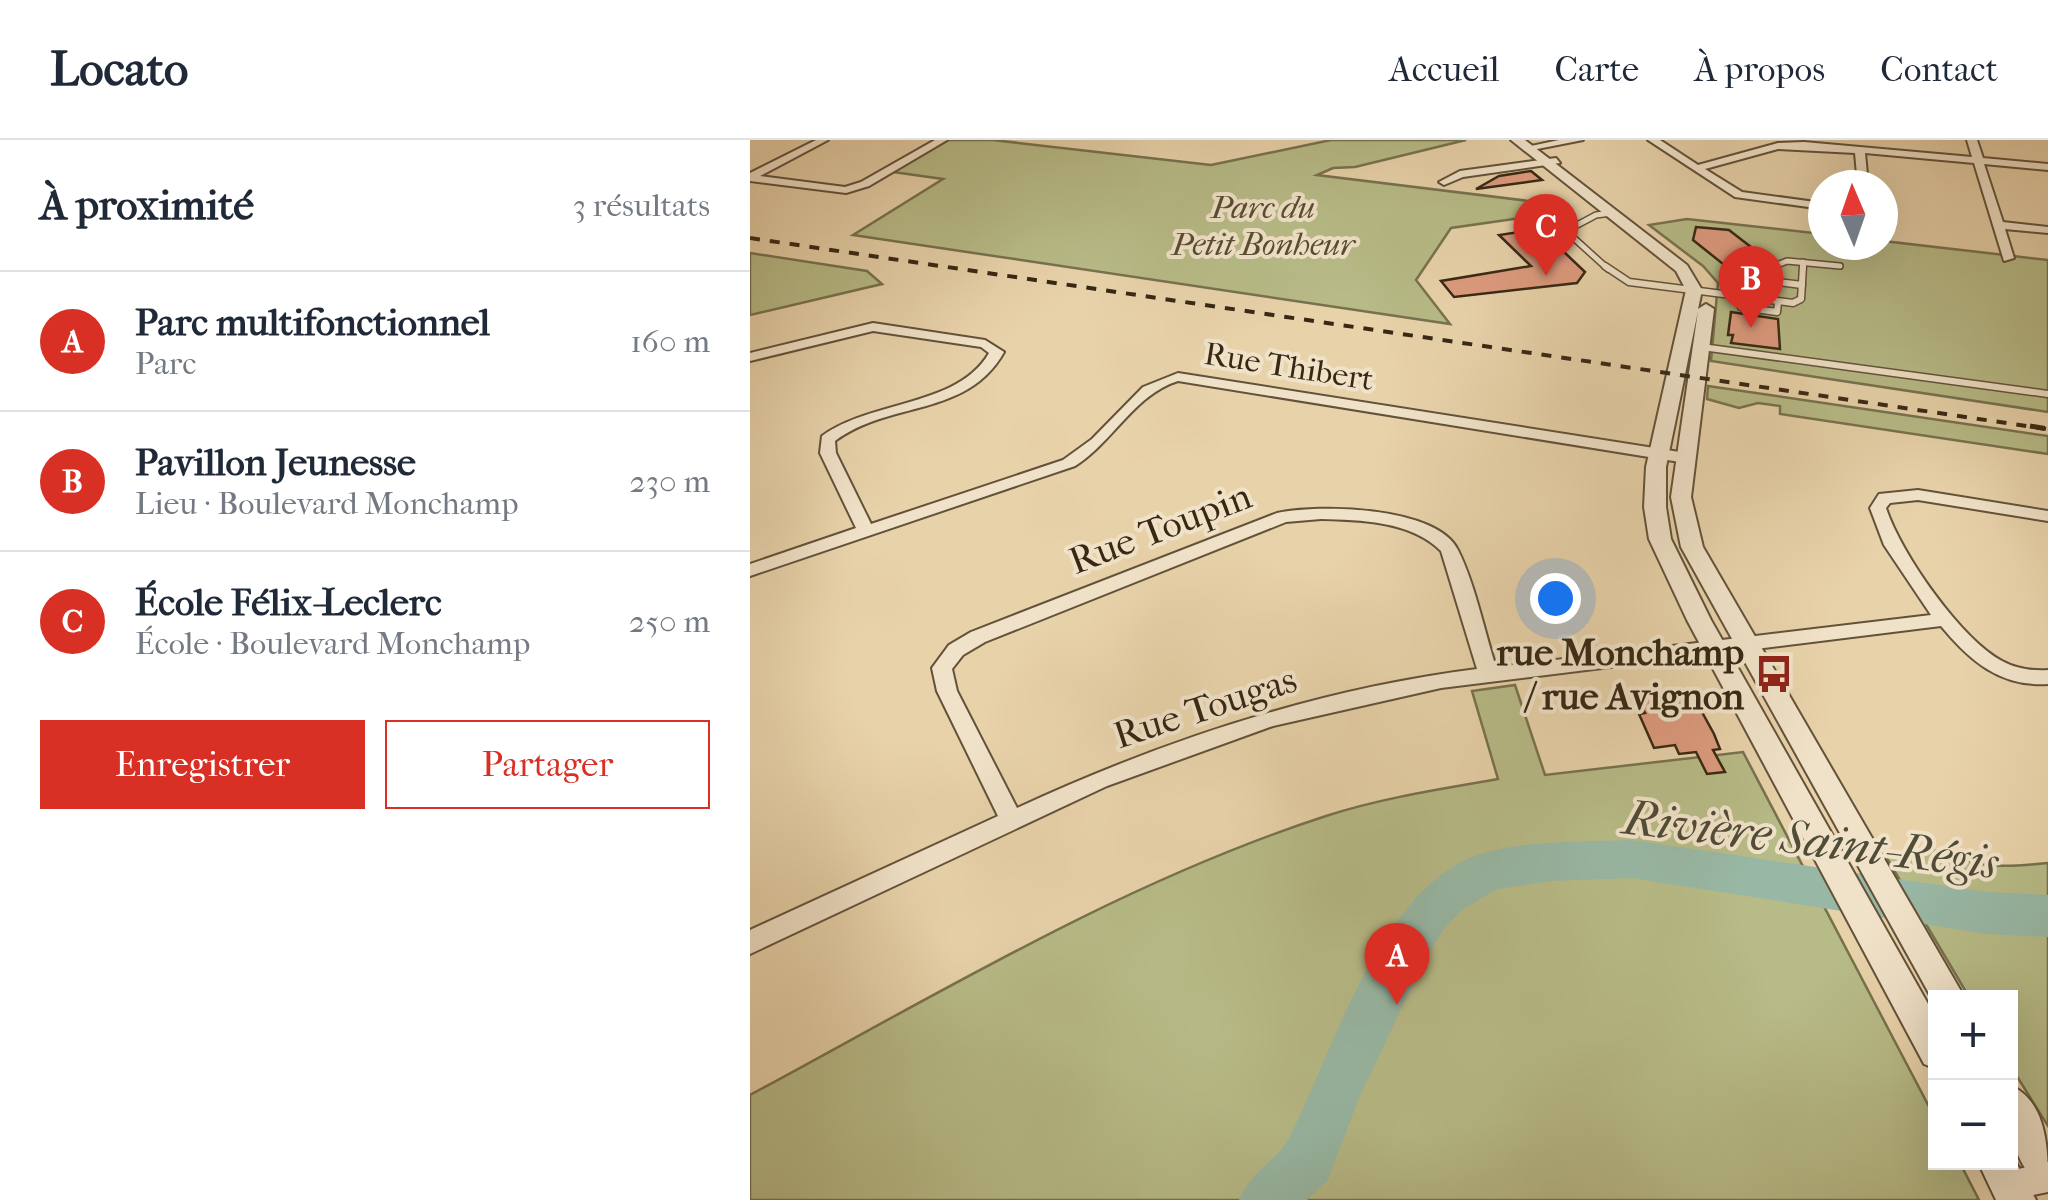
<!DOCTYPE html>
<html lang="fr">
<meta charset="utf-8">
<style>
:root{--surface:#fff;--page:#f2f2f3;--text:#1f2937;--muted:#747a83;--line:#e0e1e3;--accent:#d93025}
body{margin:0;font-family:"IM FELL French Canon",serif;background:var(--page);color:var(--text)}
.controls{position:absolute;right:30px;bottom:30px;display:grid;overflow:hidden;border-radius:0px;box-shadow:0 10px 40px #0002}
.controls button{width:90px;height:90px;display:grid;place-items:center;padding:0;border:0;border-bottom:2px solid var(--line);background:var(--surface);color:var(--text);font:50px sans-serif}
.compass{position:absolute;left:1058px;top:30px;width:90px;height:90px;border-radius:50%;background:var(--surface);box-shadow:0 10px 40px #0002;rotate:358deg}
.you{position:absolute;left:805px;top:458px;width:35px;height:35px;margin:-25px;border:8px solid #fff;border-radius:50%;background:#1a73e8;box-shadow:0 0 0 15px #1a73e833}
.badge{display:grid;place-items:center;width:65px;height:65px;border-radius:50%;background:var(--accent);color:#fff;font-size:32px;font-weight:700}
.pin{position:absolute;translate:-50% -82px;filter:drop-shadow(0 2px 5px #0008)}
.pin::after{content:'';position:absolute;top:52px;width:35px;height:30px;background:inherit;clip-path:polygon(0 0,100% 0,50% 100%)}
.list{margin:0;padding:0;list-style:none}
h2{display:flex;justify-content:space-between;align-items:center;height:130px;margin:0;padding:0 40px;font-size:42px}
h2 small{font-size:32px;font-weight:400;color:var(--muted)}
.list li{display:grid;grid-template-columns:65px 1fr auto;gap:30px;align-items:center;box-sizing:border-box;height:140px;padding:0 40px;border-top:2px solid var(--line)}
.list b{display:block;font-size:38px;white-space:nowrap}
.list p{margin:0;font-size:32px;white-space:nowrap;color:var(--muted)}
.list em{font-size:32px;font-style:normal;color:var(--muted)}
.actions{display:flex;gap:20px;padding:30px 40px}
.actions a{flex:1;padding:22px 0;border:2px solid var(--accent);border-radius:0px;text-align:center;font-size:35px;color:var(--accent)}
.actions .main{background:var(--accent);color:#fff}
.map{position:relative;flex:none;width:1298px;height:1060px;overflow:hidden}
header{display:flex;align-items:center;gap:60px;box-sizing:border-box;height:140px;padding:0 50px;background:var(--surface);border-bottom:2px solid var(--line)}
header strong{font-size:48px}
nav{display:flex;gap:55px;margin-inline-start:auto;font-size:35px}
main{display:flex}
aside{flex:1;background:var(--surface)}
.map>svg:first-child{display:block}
.green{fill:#b7bb87;stroke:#77724e;stroke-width:2.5}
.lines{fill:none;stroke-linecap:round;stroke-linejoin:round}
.river{fill:#98b8a5;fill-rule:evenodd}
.building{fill:#de9b7f;stroke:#372814;stroke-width:2.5}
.service-far1-casing{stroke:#63523a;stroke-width:8}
.service-casing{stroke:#63523a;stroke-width:9}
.minor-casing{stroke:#63523a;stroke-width:4}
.tertiary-casing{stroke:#63523a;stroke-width:4}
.service-far1{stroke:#f0e2c8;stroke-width:5}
.service{stroke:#f0e2c8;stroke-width:6}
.minor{fill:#f0e2c8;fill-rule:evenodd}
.tertiary{fill:#f0e2c8;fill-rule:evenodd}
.rail-far1{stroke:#372814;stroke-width:4;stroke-dasharray:10 10;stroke-linecap:butt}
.rail{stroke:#372814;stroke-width:5;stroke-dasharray:15 15;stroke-linecap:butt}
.labels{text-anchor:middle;stroke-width:8;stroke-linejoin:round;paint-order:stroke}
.far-park-label{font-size:32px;font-style:italic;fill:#574d31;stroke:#f0e2c8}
.far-street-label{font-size:32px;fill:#372814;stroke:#f0e2c8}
.street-label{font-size:38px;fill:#372814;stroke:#f0e2c8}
.poi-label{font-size:38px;font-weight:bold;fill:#372814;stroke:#f0e2c8;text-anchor:end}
.near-water-label{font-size:48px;font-style:italic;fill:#4f4c38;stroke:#f0e2c8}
</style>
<header>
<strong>Locato</strong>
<nav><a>Accueil</a><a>Carte</a><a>À propos</a><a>Contact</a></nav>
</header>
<main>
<aside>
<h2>À proximité<small>3 résultats</small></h2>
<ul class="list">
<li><span class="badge">A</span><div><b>Parc multifonctionnel</b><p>Parc</p></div><em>160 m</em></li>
<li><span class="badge">B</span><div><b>Pavillon Jeunesse</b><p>Lieu · Boulevard Monchamp</p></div><em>230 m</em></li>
<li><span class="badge">C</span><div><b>École Félix-Leclerc</b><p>École · Boulevard Monchamp</p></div><em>250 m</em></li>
</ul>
<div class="actions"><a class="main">Enregistrer</a><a>Partager</a></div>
</aside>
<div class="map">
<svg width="1298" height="1060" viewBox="0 0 1298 1060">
<rect width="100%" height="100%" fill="#e8d2aa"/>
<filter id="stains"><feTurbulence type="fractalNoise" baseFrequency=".002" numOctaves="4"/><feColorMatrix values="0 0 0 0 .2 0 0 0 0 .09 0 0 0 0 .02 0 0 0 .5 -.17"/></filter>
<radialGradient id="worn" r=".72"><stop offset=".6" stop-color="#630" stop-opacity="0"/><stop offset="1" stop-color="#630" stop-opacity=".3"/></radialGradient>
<g class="green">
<path d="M198,0H243L461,25L581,0H716L605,27L583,28L567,35L779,61L777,77L701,88L666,140L700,184L103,95L193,39L143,32Z"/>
<path d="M937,79L1073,94V105H1133V101L1298,120V272L961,221L968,143L953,126L899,85Z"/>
<path d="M0,113L117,131L132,144L0,175Z"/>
<path d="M958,246L1298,296V314L1030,274V266L1008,263L989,268L957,259Z"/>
<path d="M765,545L795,635L993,612L1185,978L1186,1022L1210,1023L1229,1060H0V955C188,854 373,742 576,676C631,658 691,649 748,639L722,551Z"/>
<path d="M1193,710C1229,730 1258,727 1298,723V986L1261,927L1260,858L1219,857L1135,715Z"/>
</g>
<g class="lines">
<path class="river" d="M882,700L1237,752L1298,755V797L1237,794L882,738L801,741L747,749L712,770L694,789L672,825L608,960L578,1040L557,1060H489C502,1029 528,1021 540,996C584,910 633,737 738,712C784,700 835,702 882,700Z"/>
</g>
<g class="building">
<path d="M781,31L792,40L726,49L749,36Z"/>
<path d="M946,87L979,90L1019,121L978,128L943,100Z"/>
<path d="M790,89L835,132L827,143L704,157L691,141L781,126L749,95Z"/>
<path d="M981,172L1028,179L1030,209L981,203L983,195H978Z"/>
<path d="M941,552L964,594L970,609L963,610L975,632L957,634L946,612L929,614L925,605L904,608L889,574L895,573L887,557Z"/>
</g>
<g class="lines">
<g class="service-far1-casing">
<g id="service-far1">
<path d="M858,129L816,91L846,75L861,73"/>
<path d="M1017,129L1037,121L1090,126"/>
<path d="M1053,129V122"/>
</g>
</g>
<g class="service-casing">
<g id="service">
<path d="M855,126L879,142L1043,163L1051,159L1053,126"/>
<path d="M1024,126L1014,130L1013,140L1052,145"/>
<path d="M992,157L991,167L1027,172L1028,162"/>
<path d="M952,207L1298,254"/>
</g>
</g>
<g class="minor-casing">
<g id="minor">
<path d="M66,0H78L10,36L95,47L111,42L185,0H197L119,46L96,53L0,41V33Z"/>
<path d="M809,0H833L777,11L772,8Z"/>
<path d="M898,0H910L948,25L1028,3L1054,2L1222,17L1217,0H1227L1233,18L1298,24V30L1234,24L1253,82L1298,87V93L1255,89L1264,118L1254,121L1224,23L1115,13L1118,45H1108L1105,13L1028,9L955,29L992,52L1073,63V69L985,57Z"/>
<path d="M806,18L810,23L713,37L694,45L689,42L710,31Z"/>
<path d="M123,183L235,200L254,212C217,278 140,260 85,301L86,313L121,384L313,320L342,299L393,247L428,233L936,313L944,318L936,323L428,241C385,254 362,303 325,326L0,436V424L106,388L70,313L72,296C121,260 208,267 239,213L231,207L123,191L0,221V213Z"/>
<path d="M1168,350L1298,371V381L1168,360L1140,363L1136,368C1151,414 1211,499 1252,521C1267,529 1282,531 1298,530V544C1250,547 1220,521 1191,486L691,548L523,586L357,646L0,814V790L248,676L187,551L182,528L199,505L221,492L527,373C568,364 687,366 708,410C725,444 734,490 746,527L1181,475L1134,405L1120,368L1129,354ZM571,379C611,380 661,381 691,411L727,529C568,549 412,601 267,668L207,551L202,529L213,515L235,502L536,382Z"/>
<path d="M1298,1022V1052L1259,1060L1248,1056L1244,1045L1248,1034Z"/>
</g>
</g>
<g class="tertiary-casing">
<g id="tertiary">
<path d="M761,0H775L937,125L952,150L948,169L956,164L964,169L941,357L953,407L1215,858H1186V866L931,407L921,357L948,171L916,327V367L921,399L961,480L1186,878V929L1174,924L937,480L899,399L894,367L896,327L936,150L926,131Z"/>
<path d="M1260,945C1298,962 1298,1011 1298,1047C1259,1030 1260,981 1260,945Z"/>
<path d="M1260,1011L1286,1060H1246L1228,1022H1260Z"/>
</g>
</g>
<use href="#service-far1" class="service-far1"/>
<use href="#service" class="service"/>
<use href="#minor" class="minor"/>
<use href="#tertiary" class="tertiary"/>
<path class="rail-far1" d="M0,98L1297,289"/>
<path class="rail" d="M1280,286L1298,289"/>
</g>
<defs>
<g id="bus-bare" transform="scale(3)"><path d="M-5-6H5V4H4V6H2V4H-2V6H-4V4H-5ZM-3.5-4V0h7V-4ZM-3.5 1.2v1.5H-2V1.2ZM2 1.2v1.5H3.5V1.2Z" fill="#8f2418" stroke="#f0e2c8" stroke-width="2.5" paint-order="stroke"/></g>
</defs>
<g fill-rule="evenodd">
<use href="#bus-bare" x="1024" y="534"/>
</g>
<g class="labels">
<g class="far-park-label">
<text x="513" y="78">Parc du<tspan x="513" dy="37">Petit Bonheur</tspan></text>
</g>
<g class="far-street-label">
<text transform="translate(539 226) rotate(9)" y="11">Rue Thibert</text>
</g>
<g class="street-label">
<text transform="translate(410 388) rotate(-21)" y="13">Rue Toupin</text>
<text transform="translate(455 567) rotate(-18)" y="13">Rue Tougas</text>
</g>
<g class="poi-label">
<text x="994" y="525">rue Monchamp<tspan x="994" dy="44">/ rue Avignon</tspan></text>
</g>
<g class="near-water-label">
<text transform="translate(1061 699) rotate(7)" y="17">Rivière Saint-Régis</text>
</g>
</g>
<rect width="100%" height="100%" filter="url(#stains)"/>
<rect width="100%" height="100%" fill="url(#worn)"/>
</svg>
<div class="controls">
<button>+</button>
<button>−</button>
</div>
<svg class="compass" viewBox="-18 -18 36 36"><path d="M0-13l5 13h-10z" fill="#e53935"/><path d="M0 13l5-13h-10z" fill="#747a83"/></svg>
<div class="you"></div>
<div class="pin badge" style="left:647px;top:865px">A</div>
<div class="pin badge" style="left:1001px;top:188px">B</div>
<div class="pin badge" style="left:796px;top:136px">C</div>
</div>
</main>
